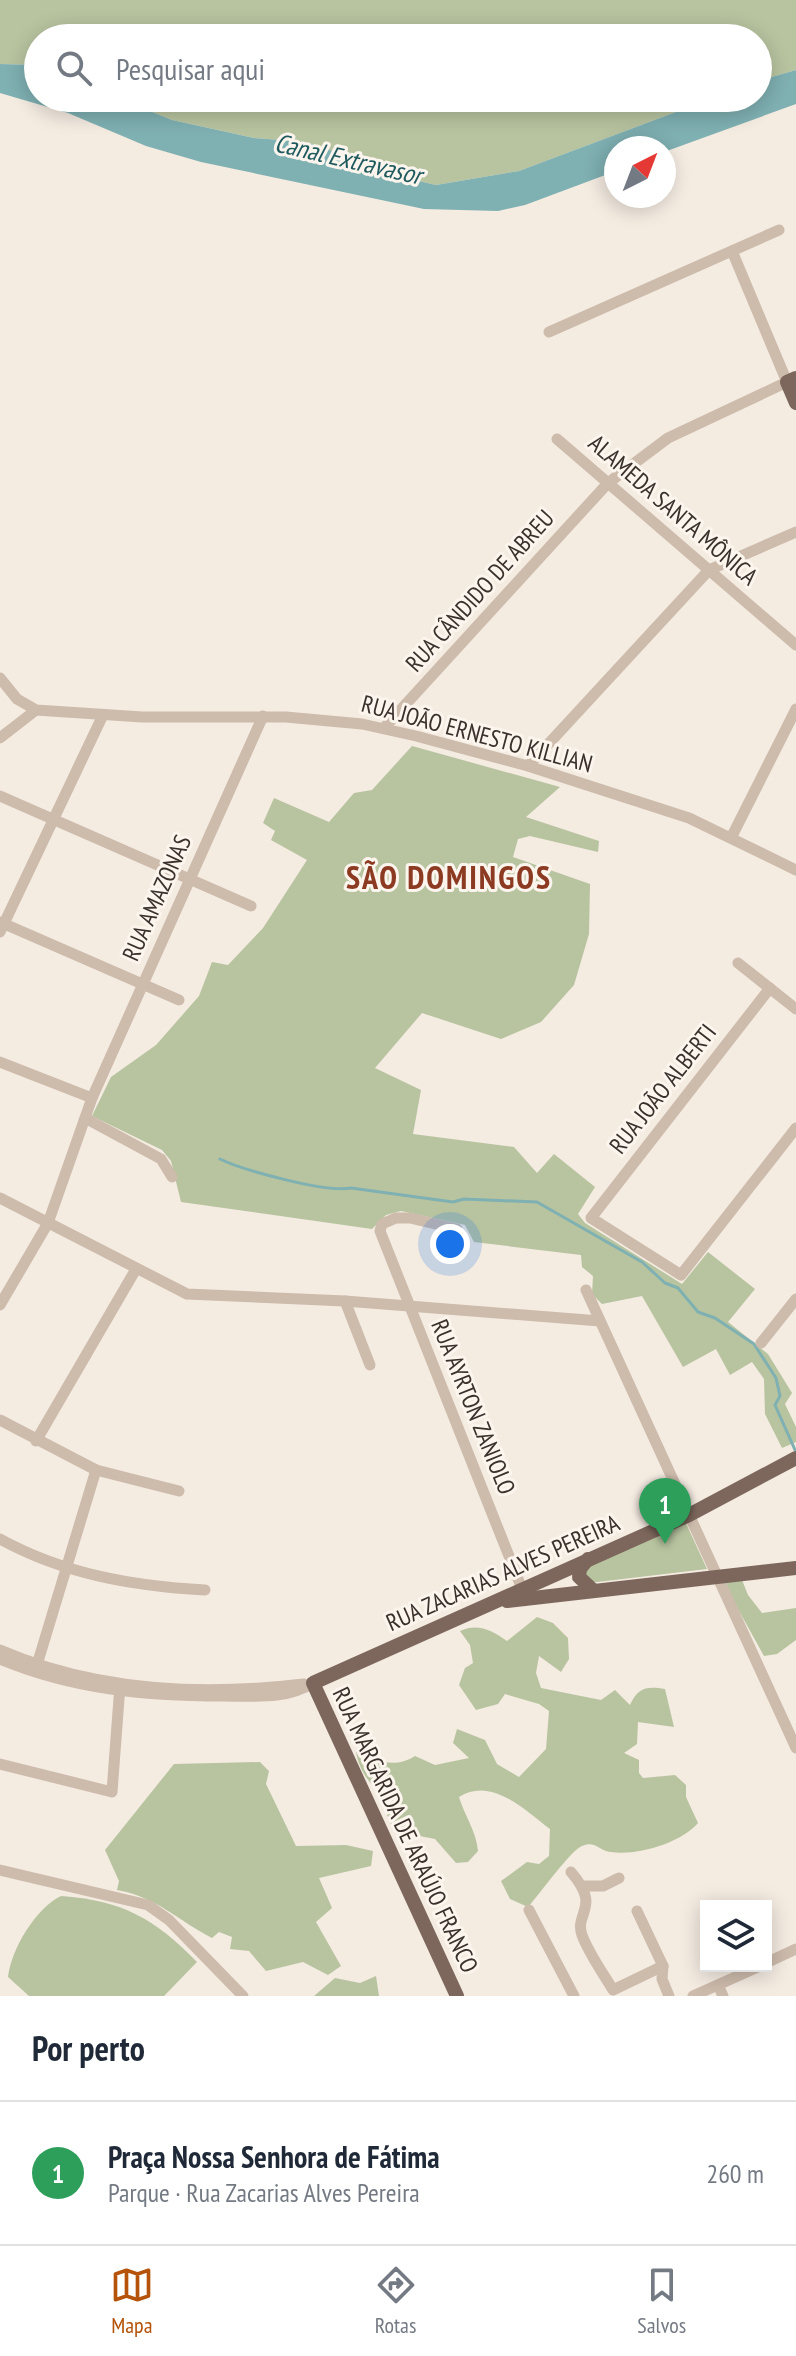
<!DOCTYPE html>
<html lang="pt">
<meta charset="utf-8">
<style>
:root{--surface:#fff;--page:#f2f2f3;--text:#1f2937;--muted:#747a83;--line:#e0e1e3;--accent:#b45309}
body{margin:0;font-family:"PT Sans Narrow",sans-serif;background:var(--page);color:var(--text)}
.controls{position:absolute;right:24px;bottom:24px;display:grid;overflow:hidden;border-radius:0px;box-shadow:0 4px 20px #0003}
.controls button{width:72px;height:72px;display:grid;place-items:center;padding:0;border:0;border-bottom:2px solid var(--line);background:var(--surface);color:var(--text);font:40px sans-serif}
.compass{position:absolute;left:604px;top:136px;width:72px;height:72px;border-radius:50%;background:var(--surface);box-shadow:0 4px 20px #0003;rotate:42deg}
.you{position:absolute;left:450px;top:1244px;width:28px;height:28px;margin:-20px;border:6px solid #fff;border-radius:50%;background:#1a73e8;box-shadow:0 0 0 12px #1a73e833}
.badge{display:grid;place-items:center;width:52px;height:52px;border-radius:50%;background:var(--accent);color:#fff;font-size:26px;font-weight:700}
.pin{position:absolute;translate:-50% -66px;filter:drop-shadow(0 2px 4px #0008)}
.pin::after{content:'';position:absolute;top:42px;width:28px;height:24px;background:inherit;clip-path:polygon(0 0,100% 0,50% 100%)}
.list{margin:0;padding:0;list-style:none}
h2{display:flex;justify-content:space-between;align-items:center;height:104px;margin:0;padding:0 32px;font-size:34px}
h2 small{font-size:26px;font-weight:400;color:var(--muted)}
.list li{display:grid;grid-template-columns:52px 1fr auto;gap:24px;align-items:center;box-sizing:border-box;height:144px;padding:0 32px;border-top:2px solid var(--line)}
.list b{display:block;font-size:30px;white-space:nowrap}
.list p{margin:0;font-size:26px;white-space:nowrap;color:var(--muted)}
.list em{font-size:26px;font-style:normal;color:var(--muted)}
.icon{flex:none;width:44px;height:44px;fill:none;stroke:currentColor;stroke-width:2;stroke-linecap:round;stroke-linejoin:round}
.map{position:relative;flex:none;width:796px;height:1996px;overflow:hidden}
.search{position:absolute;background:var(--surface);box-shadow:0 4px 20px #0003;left:24px;right:24px;top:24px;height:88px;display:flex;align-items:center;gap:20px;box-sizing:border-box;padding:0 28px;border-radius:44px;color:var(--muted);font-size:30px}
.sheet{height:248px;background:var(--surface)}
nav{display:flex;justify-content:space-around;align-items:center;box-sizing:border-box;height:112px;border-top:2px solid var(--line);background:var(--surface);font-size:22px;color:var(--muted)}
nav a{display:grid;justify-items:center;gap:4px}
nav .on{color:var(--accent)}
.map>svg:first-child{display:block}
.green{fill:#b8c4a0}
.water{fill:#7fb0b2}
.lines{fill:none;stroke-linecap:round;stroke-linejoin:round}
.stream{stroke:#7fb0b2;stroke-width:3}
.minor{stroke:#cdbbac;stroke-width:11}
.major{stroke:#7d675c;stroke-width:14}
.labels{text-anchor:middle;stroke-width:6;stroke-linejoin:round;paint-order:stroke}
.street-label{font-size:24px;fill:#3b302b;stroke:#fbf5ee}
.water-label{font-size:26px;font-style:italic;fill:#1f5a5e;stroke:#fbf5ee}
.district-label{font-size:32px;font-weight:bold;letter-spacing:2px;fill:#8c3b22;stroke:#fbf5ee}
</style>
<div class="map">
<svg width="796" height="1996" viewBox="0 0 796 1996">
<rect width="100%" height="100%" fill="#f4ebe1"/>
<g class="green">
<path d="M0,0H796V70L758,81V38H38V65L0,64Z"/>
<path d="M118,98H713L519,171L436,185L375,171L342,154L306,142L254,138L172,120Z"/>
<path d="M412,746L560,787L526,817L599,841L598,852L530,836L518,839L513,857L590,884L589,934L574,985L541,1022L501,1039L422,1013L375,1068L421,1090L413,1134L514,1147L537,1173L554,1154L595,1187L578,1214L585,1223L682,1284L708,1252L755,1289L728,1322L768,1354L792,1393L785,1404L796,1427V1442L782,1448L765,1414L764,1379L752,1362L730,1375L716,1349L683,1367L642,1296L602,1304L592,1294L593,1276L582,1267L581,1255L474,1242L465,1225L401,1211L386,1215L372,1229L181,1202L171,1161L162,1150L92,1116L111,1077L156,1045L199,996L212,962L228,965L263,928L307,860L271,840L275,831L263,823L274,798L329,822L354,793L372,790Z"/>
<path d="M685,1521L707,1569L589,1583L583,1577L585,1568Z"/>
<path d="M740,1575L748,1595L762,1613L796,1608V1640L777,1654L764,1656L723,1582Z"/>
<path d="M537,1617L553,1623L568,1638L569,1659L561,1672L539,1656L536,1673L541,1688L601,1700L615,1690L630,1705C638,1687 647,1686 665,1689L674,1727L638,1722L637,1744L624,1753L639,1760V1773L643,1778L675,1775L686,1785V1797L698,1823C681,1843 637,1856 611,1852C599,1851 595,1840 582,1846C571,1850 539,1895 528,1907L510,1899L501,1881L527,1862L539,1864L549,1856L550,1829C525,1810 491,1776 459,1797C465,1817 476,1830 478,1851L468,1862L456,1863L435,1839L394,1831L387,1815L397,1805C376,1791 361,1778 356,1752C379,1761 394,1769 415,1756L435,1765L469,1758L453,1743L457,1729L485,1740L497,1764L519,1777L546,1749L549,1711L539,1704L505,1694L498,1704L476,1710L459,1685L465,1668L473,1663L470,1645L460,1631C478,1623 491,1630 507,1641Z"/>
<path d="M260,1762L269,1771L266,1784L296,1846L346,1845L373,1851L371,1866L319,1878L332,1908L316,1922L341,1966L328,1975L303,1962L266,1971L249,1951L230,1949L232,1937L219,1932L212,1938C177,1920 157,1897 117,1890L119,1881L105,1850L174,1764Z"/>
<path d="M61,1896C122,1900 155,1919 197,1962L164,1996H29L8,1977C11,1949 36,1908 61,1896Z"/>
<path d="M376,1976L379,1996H314L335,1978L360,1983Z"/>
</g>
<path class="water" d="M0,64L38,65V98H118L172,120L254,138L306,142L342,154L375,171L436,185L519,171L713,98H758V81L796,70V104L664,152V148H616V171L525,205L498,211L424,209L201,162L146,146L68,113L0,93Z"/>
<g class="lines">
<path class="stream" d="M220,1159C245,1171 327,1193 351,1188L453,1202L464,1199L537,1202L642,1262L665,1283L678,1288L698,1312L715,1318L754,1344L776,1378L780,1396L775,1405L795,1450"/>
<g class="minor">
<path d="M549,332L779,230"/>
<path d="M557,439L796,645"/>
<path d="M0,678L17,699L36,710L142,717H286L362,724L416,736L528,766L689,818L796,870"/>
<path d="M384,728L608,483L668,438L787,382L732,251"/>
<path d="M0,738L36,710"/>
<path d="M528,766L709,570L796,532"/>
<path d="M0,796L251,906"/>
<path d="M732,836L796,709"/>
<path d="M0,922L179,1000"/>
<path d="M0,932L103,715"/>
<path d="M738,963L796,1009"/>
<path d="M770,988L591,1218L681,1275L796,1128"/>
<path d="M0,1062L92,1098"/>
<path d="M85,1118L161,1159L172,1177"/>
<path d="M0,1198L187,1294L345,1301L600,1321"/>
<path d="M457,1229L410,1218H396L382,1224L380,1231L524,1594"/>
<path d="M586,1290L796,1748"/>
<path d="M345,1301L370,1365"/>
<path d="M0,1305L48,1223L92,1098L263,716"/>
<path d="M761,1343L796,1299"/>
<path d="M0,1420L96,1470L179,1491"/>
<path d="M36,1441L136,1269"/>
<path d="M0,1539C64,1574 132,1586 205,1590"/>
<path d="M0,1650C95,1691 202,1696 304,1684"/>
<path d="M0,1659C72,1689 145,1696 223,1696C255,1696 285,1700 313,1683"/>
<path d="M36,1668L96,1470"/>
<path d="M0,1764L112,1792L120,1685"/>
<path d="M0,1870L148,1905L169,1920L243,1996"/>
<path d="M571,1872C602,1908 574,1912 582,1935C589,1954 603,1973 613,1990L663,1966"/>
<path d="M583,1886H603L619,1878"/>
<path d="M529,1910L574,1996"/>
<path d="M637,1911L663,1966L662,1979L669,1996"/>
<path d="M766,1963L796,1949"/>
<path d="M718,1985L723,1996"/>
<path d="M693,1996L760,1966"/>
</g>
<g class="major">
<path d="M796,378L787,382L796,403"/>
<path d="M588,1559L580,1569L579,1577L594,1591"/>
<path d="M507,1601L796,1568"/>
<path d="M457,1996L313,1683L689,1515L796,1458"/>
</g>
</g>
<g class="labels">
<g class="street-label">
<text transform="translate(673 510) rotate(41)" y="8">ALAMEDA SANTA MÔNICA</text>
<text transform="translate(480 591) rotate(-48)" y="8">RUA CÂNDIDO DE ABREU</text>
<text transform="translate(477 734) rotate(15)" y="8">RUA JOÃO ERNESTO KILLIAN</text>
<text transform="translate(157 898) rotate(-66)" y="8">RUA AMAZONAS</text>
<text transform="translate(663 1089) rotate(-52)" y="8">RUA JOÃO ALBERTI</text>
<text transform="translate(473 1407) rotate(68)" y="8">RUA AYRTON ZANIOLO</text>
<text transform="translate(503 1573) rotate(-24)" y="8">RUA ZACARIAS ALVES PEREIRA</text>
<text transform="translate(405 1830) rotate(65)" y="8">RUA MARGARIDA DE ARAÚJO FRANCO</text>
</g>
<g class="water-label">
<text transform="translate(348 159) rotate(13)" y="9">Canal Extravasor</text>
</g>
<g class="district-label">
<text x="449" y="889">SÃO DOMINGOS</text>
</g>
</g>
</svg>
<div class="controls">
<button><svg class="icon" aria-label="layers" viewBox="0 0 24 24"><path d="M12 4l9 5-9 5-9-5zM3 14l9 5 9-5"/></svg></button>
</div>
<svg class="compass" viewBox="-18 -18 36 36"><path d="M0-13l5 13h-10z" fill="#e53935"/><path d="M0 13l5-13h-10z" fill="#747a83"/></svg>
<div class="you"></div>
<div class="pin badge" style="left:665px;top:1544px;background:#2e9e5b">1</div>
<div class="search"><svg class="icon" aria-label="search" viewBox="0 0 24 24"><circle cx="10" cy="10" r="6"/><path d="M15 15l6 6"/></svg>Pesquisar aqui</div>
</div>
<section class="sheet">
<h2>Por perto<small></small></h2>
<ul class="list">
<li><span class="badge" style="background:#2e9e5b">1</span><div><b>Praça Nossa Senhora de Fátima</b><p>Parque · Rua Zacarias Alves Pereira</p></div><em>260 m</em></li>
</ul>
</section>
<nav>
<a class="on"><svg class="icon" aria-label="map" viewBox="0 0 24 24"><path d="M3 6l6-2 6 2 6-2v14l-6 2-6-2-6 2zM9 4v14M15 6v14"/></svg>Mapa</a>
<a><svg class="icon" aria-label="directions" viewBox="0 0 24 24"><path d="M12 3l9 9-9 9-9-9zM9 14v-3h6M13 9l2 2-2 2"/></svg>Rotas</a>
<a><svg class="icon" aria-label="saved" viewBox="0 0 24 24"><path d="M7 4h10v16l-5-4-5 4z"/></svg>Salvos</a>
</nav>
